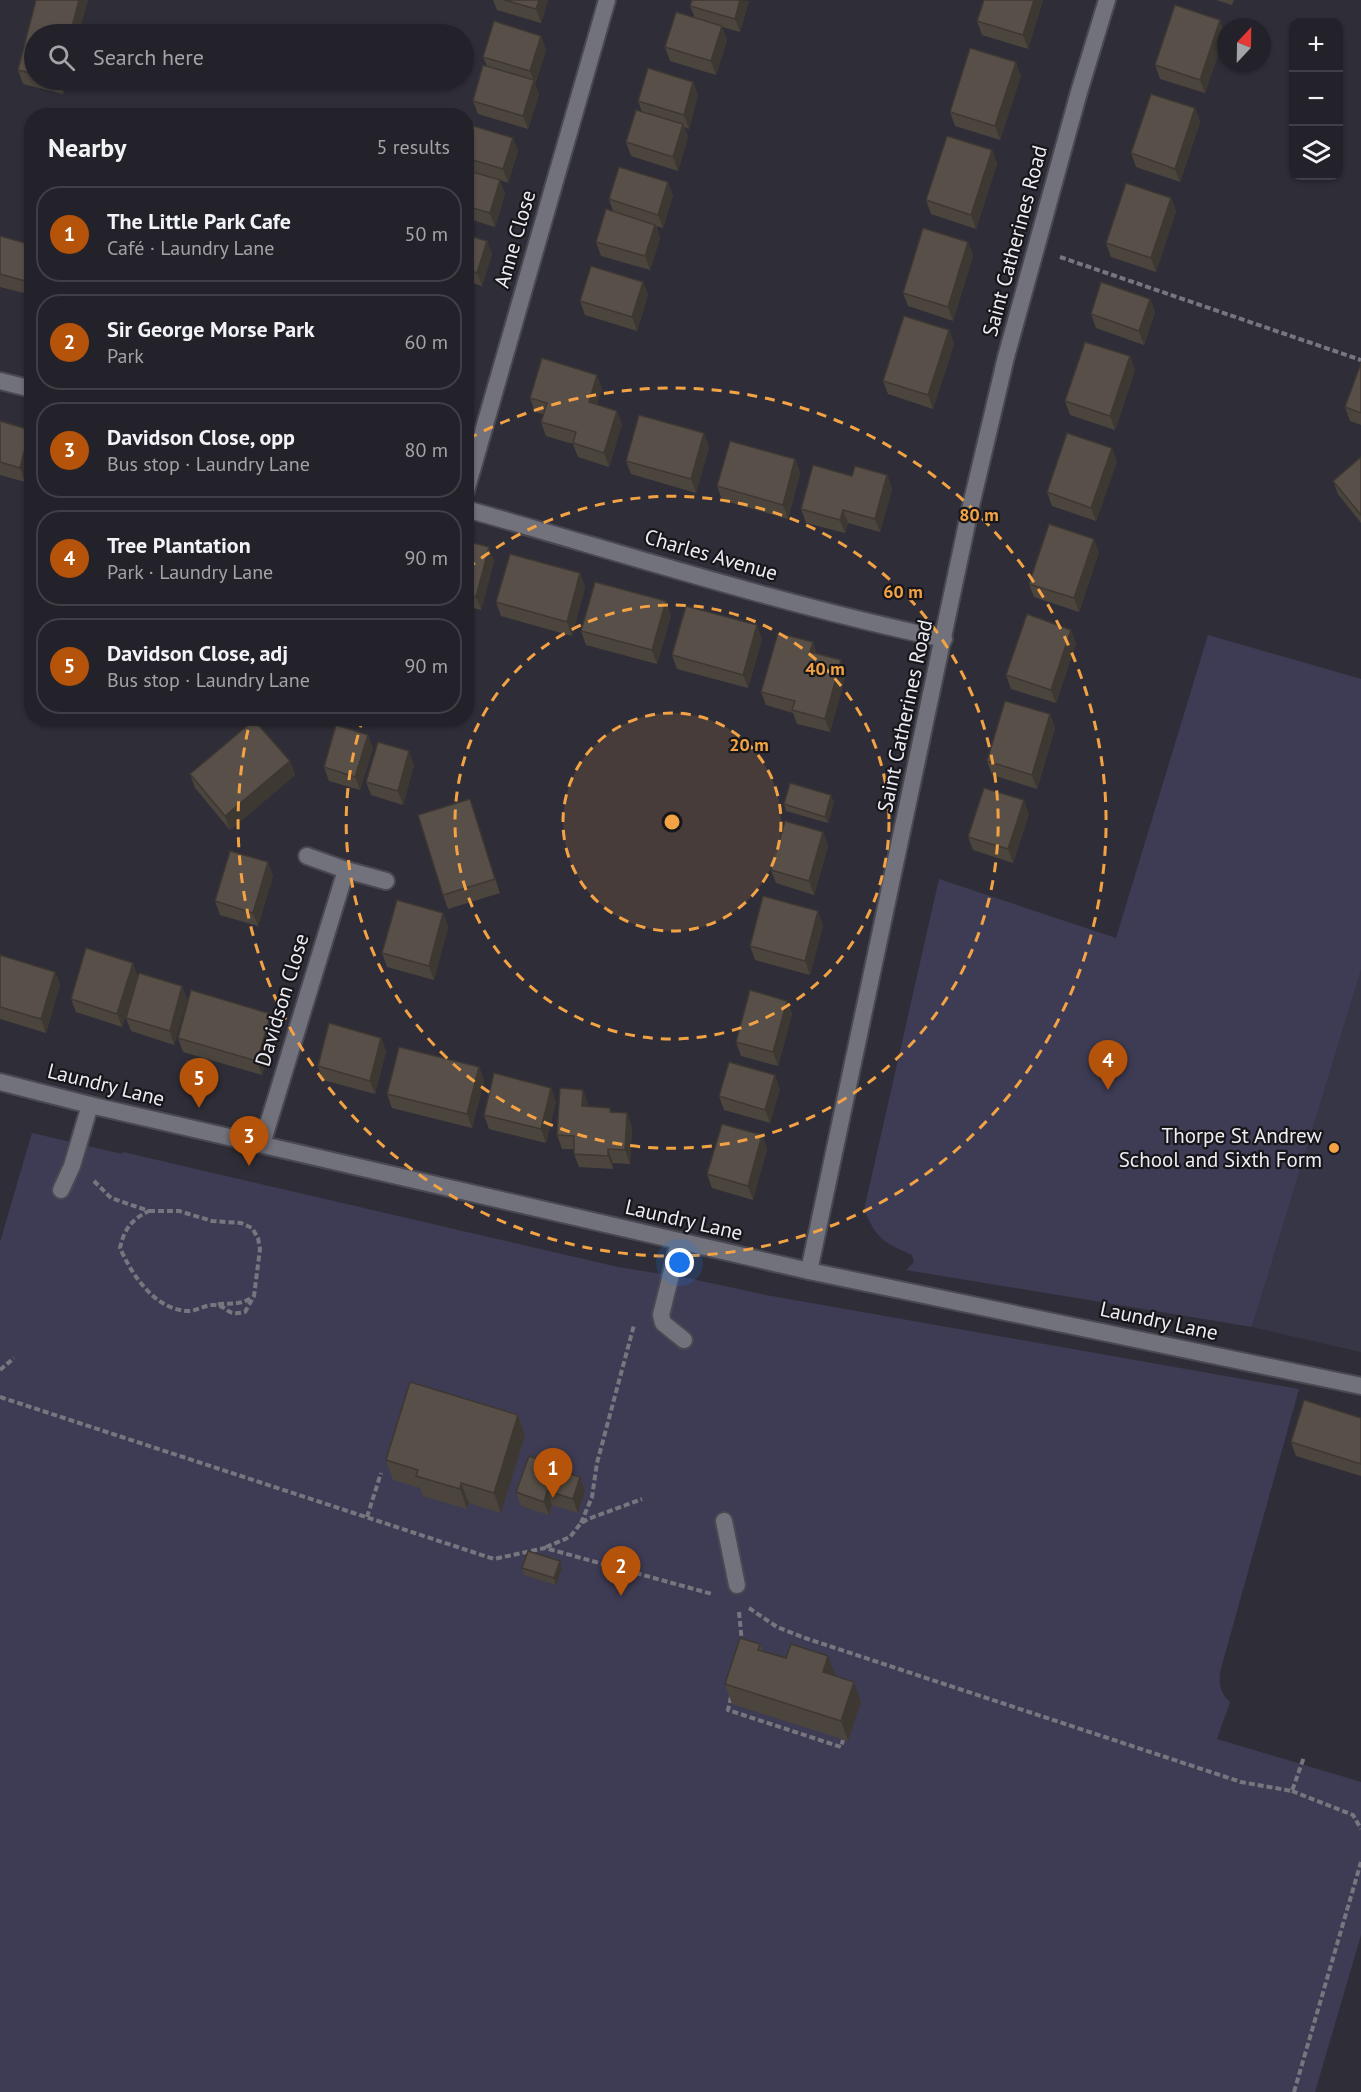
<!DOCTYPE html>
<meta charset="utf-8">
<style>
:root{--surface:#23222a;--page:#2f2f36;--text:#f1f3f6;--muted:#a3a4a8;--line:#403f47;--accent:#b45309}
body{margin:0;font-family:"PT Sans",sans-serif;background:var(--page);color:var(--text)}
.controls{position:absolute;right:18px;top:18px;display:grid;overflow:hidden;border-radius:12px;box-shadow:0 2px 4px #0004}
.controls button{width:54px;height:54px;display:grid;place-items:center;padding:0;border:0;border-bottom:2px solid var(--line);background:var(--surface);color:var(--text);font:30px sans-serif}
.compass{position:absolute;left:1217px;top:18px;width:54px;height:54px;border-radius:50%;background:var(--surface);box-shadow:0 2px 4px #0004;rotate:22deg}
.you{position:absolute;left:680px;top:1263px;width:21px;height:21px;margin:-15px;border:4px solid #fff;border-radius:50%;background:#1a73e8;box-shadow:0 0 0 9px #1a73e833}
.badge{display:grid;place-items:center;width:39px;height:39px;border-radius:50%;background:var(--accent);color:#fff;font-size:20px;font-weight:700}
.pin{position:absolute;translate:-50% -50px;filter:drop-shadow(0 2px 3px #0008)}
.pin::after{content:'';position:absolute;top:32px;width:21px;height:18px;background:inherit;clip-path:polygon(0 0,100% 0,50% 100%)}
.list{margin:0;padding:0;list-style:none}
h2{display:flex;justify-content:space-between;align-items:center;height:78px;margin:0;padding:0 24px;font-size:26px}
h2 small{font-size:20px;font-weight:400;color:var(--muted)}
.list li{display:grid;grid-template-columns:39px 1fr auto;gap:18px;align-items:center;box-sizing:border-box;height:96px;margin:0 12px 12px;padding:0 12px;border:2px solid var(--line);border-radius:24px}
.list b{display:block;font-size:22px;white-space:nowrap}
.list p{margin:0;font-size:20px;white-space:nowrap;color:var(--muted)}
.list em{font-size:20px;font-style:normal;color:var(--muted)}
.icon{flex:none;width:33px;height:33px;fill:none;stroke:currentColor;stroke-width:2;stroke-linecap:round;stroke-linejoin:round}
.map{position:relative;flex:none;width:1361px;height:2092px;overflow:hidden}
.search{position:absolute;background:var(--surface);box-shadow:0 2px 4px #0004;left:24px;top:24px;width:450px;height:66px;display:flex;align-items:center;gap:15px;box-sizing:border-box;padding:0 21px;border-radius:33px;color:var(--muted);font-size:22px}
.panel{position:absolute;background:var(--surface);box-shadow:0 2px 4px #0004;left:24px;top:108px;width:450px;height:618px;border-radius:24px}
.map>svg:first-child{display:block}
.built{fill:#373646}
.green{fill:#3e3c54}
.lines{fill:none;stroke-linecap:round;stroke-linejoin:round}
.service-casing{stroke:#4a4952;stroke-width:20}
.minor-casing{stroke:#4a4952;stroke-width:20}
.path{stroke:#77767f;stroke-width:4;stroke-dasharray:6 3;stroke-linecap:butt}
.service{stroke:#72727d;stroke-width:16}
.minor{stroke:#72727d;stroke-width:16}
.wall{fill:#4c453e}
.shaded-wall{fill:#3e3832}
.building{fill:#585048;stroke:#3e3832;stroke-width:1.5}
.ring{fill:none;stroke:#f4a344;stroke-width:3;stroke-dasharray:10 8}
.poi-dot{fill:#f4a344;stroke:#17171b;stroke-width:2}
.labels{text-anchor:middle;stroke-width:4.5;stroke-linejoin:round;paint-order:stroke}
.street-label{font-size:21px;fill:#ececf2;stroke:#17171b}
.poi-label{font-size:21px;fill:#ececf2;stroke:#17171b;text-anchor:end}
.centre{fill:#f4a344;stroke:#17171b;stroke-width:3}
.ring-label{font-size:18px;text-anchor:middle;font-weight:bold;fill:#f4a344;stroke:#17171b;stroke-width:4.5;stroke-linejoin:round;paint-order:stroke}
</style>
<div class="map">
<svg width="1361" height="2092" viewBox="0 0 1361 2092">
<rect width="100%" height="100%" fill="#2f2e38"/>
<path class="built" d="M1361,970V1352L1252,1327Z"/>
<g class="green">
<path d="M1208,635L1361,679V970L1252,1327L906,1270L914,1262L912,1255C883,1242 877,1239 864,1210L939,879L1116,938Z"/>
<path d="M32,1133L122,1154L123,1152L618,1267L692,1279L766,1295L1299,1389L1220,1672C1219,1686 1220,1692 1230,1702L1217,1739L1361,1782V1935L1315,2092H0V1242Z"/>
</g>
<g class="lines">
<g class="service-casing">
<g id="service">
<path d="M61,1190L72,1166L90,1105"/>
<path d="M679,1242L661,1315L663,1323L684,1340"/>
<path d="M724,1521L737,1585"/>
</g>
</g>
<g class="minor-casing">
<g id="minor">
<path d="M0,381L32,389"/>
<path d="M466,491L607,0"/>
<path d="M466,509C625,554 783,605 944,639"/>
<path d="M307,856L346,870"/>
<path d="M0,1082L90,1105L809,1271L1361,1386"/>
<path d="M262,1144L346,870L386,881"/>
<path d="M809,1271L969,514L1006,357L1079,92L1107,0"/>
</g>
</g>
<g class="path">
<path d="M1060,257L1361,360"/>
<path d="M94,1181L111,1198L149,1211"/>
<path d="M149,1211H179L212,1221L241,1223L252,1228L258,1238L260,1249L254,1296L245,1312C225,1317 229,1306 215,1305C206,1304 198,1311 188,1311C155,1310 132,1275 120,1248C124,1229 132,1219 149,1211Z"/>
<path d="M218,1304C232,1303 241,1305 253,1297"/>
<path d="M0,1370L14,1358"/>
<path d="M0,1397L494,1559L545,1548L712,1594"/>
<path d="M367,1517L381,1473"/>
<path d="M581,1523L592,1497L597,1463L634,1325"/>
<path d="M546,1547L570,1537L581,1523L588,1519L642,1499"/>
<path d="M749,1608L777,1627L805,1638L1241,1782L1292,1791L1304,1757"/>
<path d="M739,1612L742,1643"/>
<path d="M731,1697L728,1710L841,1747L843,1740"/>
<path d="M1292,1791L1353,1815L1361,1829"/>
<path d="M1294,2092L1361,1862"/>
</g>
<use href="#service" class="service"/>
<use href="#minor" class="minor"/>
</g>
<g class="wall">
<path d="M36,0H88L78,34H34V80H67L63,94L23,84L18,70Z"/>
<path d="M493,0H548L541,23L497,10Z"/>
<path d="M1043,0L1028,49L982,35L977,21Z"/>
<path d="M1216,0H1234L1232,5Z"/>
<path d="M749,1L740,32L722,27L727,40L716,75L670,61L665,47L695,18L690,6Z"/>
<path d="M1225,34L1205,93L1160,79L1155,65Z"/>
<path d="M541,36L546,50L535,85L539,94L528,129L478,114L473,101L487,66L483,57Z"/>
<path d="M1021,76L1000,140L955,126L950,112Z"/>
<path d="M693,82L698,95L689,129L684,127L688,137L678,171L631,156L626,142L642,112L638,101Z"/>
<path d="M1195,108L1200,122L1180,182L1136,167L1131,153Z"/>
<path d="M467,124L513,138L518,151L508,183L500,180L505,194L495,227L466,218Z"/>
<path d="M992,150L997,164L976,229L931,214L926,200Z"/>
<path d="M673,195L663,228L656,226L660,238L650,270L601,256L596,242L613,211L609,199Z"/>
<path d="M1171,198L1176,211L1156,272L1111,257L1106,243Z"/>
<path d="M466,235L487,241L492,254L482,286L466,281Z"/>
<path d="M0,236L32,245V295L0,287Z"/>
<path d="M968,242L973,256L953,321L908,306L903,293Z"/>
<path d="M643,282L648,295L637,331L585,315L580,301Z"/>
<path d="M1150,299L1155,312L1144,345L1096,328L1091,314Z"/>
<path d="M949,330L954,344L933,409L888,394L883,381Z"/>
<path d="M1361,363V425L1350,421L1345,407Z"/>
<path d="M1135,370L1115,430L1070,415L1065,401Z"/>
<path d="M602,388L597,404L622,424L609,467L578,457L573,444L546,436L541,422L543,414L535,412L530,398Z"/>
<path d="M0,421L30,430L32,433V458L25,482L0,475Z"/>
<path d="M709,447L696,493L631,474L626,461Z"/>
<path d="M1361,457V523L1338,494L1333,481Z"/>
<path d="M795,459L800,473L788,519L722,500L717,486Z"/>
<path d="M1117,461L1096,521L1052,506L1047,492Z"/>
<path d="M887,475L892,489L880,532L848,523L845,533L806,523L801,509L852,476Z"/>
<path d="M466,541L494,561L481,610L466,606Z"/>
<path d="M1099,552L1079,612L1034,597L1029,584Z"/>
<path d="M580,573L585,587L572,636L501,616L496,602Z"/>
<path d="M671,615L657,664L586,645L581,631Z"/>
<path d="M762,639L748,688L677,669L672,655Z"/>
<path d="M1076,643L1056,703L1011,689L1006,675Z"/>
<path d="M817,653L841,660L846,674L830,732L797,724L793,713L766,705L761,692Z"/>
<path d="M1050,714L1055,728L1037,789L992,775L987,761Z"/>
<path d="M373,748L360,790L329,781L324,767Z"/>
<path d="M290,761L295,775L230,830L195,788L190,774Z"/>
<path d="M414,765L403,805L371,795L366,782Z"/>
<path d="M470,799L500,893L448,909L443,895Z"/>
<path d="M834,802L828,823L786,811L784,804Z"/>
<path d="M1029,814L1013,863L973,850L968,837Z"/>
<path d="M823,832L828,846L814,895L776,883L771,870Z"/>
<path d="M273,876L258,926L220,915L215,901Z"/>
<path d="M443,913L448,927L434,980L387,967L382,953Z"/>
<path d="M823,925L810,975L755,960L750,946Z"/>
<path d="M0,955L55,972L60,985L46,1033L0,1019Z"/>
<path d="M138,977L182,986L187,1000L174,1045L131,1031L126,1018L133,993L122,1027L76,1012L71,999Z"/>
<path d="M787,1001L792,1014L778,1066L741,1056L736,1042Z"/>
<path d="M271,1014L276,1027L262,1075L183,1052L178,1038Z"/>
<path d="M381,1038L386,1051L375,1094L323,1080L318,1066Z"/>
<path d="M479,1067L484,1081L472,1128L392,1108L387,1094Z"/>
<path d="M551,1088L556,1102L546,1143L489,1129L484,1115Z"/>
<path d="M780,1089L770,1123L724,1110L719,1096Z"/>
<path d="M588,1103V1106L611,1112L632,1126L630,1164L613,1163V1169L579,1167L574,1154V1149H562L557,1135Z"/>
<path d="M762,1135L767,1149L753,1200L712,1188L707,1174Z"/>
<path d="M518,1415L525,1435L501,1513L469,1503L467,1509L423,1496L420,1488L393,1480L386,1460Z"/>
<path d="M1361,1418V1476L1296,1456L1291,1442Z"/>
<path d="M554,1469L585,1491L578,1513L552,1505L549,1515L521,1506L516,1492Z"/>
<path d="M560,1561L562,1568L556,1585L524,1575L522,1568Z"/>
<path d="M760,1644L763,1651L836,1676L861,1702L848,1741L732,1704L725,1684Z"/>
</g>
<g class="shaded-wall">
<path d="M79,0H88L78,34H70Z"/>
<path d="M539,0H548L541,23L536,9Z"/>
<path d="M740,0L749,1L740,32L735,19Z"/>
<path d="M1034,0H1043L1028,49L1023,35Z"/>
<path d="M1220,20L1225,34L1205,93L1200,80Z"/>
<path d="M722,26L727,40L716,75L711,61Z"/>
<path d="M541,36L546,50L535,85L539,94L528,129L523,116L534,80L530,71Z"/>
<path d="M1016,62L1021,76L1000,140L995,126Z"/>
<path d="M58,80H67L63,94Z"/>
<path d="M693,82L698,95L689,129L684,115Z"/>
<path d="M1195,108L1200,122L1180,182L1175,169Z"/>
<path d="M683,124L688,137L678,171L673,157Z"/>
<path d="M513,138L518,151L508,183L503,169Z"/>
<path d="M992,150L997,164L976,229L971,215Z"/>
<path d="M500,180L505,194L495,227L490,213Z"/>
<path d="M668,182L673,195L663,228L658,215Z"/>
<path d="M1171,198L1176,211L1156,272L1151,258Z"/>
<path d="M655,225L660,238L650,270L645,256Z"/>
<path d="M487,241L492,254L482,286L477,273Z"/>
<path d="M968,242L973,256L953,321L948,307Z"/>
<path d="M643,282L648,295L637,331L632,317Z"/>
<path d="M1150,299L1155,312L1144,345L1139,331Z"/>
<path d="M949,330L954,344L933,409L928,395Z"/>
<path d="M1130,356L1135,370L1115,430L1110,416Z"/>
<path d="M597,375L602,388L594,416L589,402Z"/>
<path d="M617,411L622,424L609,467L604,453Z"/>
<path d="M30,430L32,433V458L25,482L20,468Z"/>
<path d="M704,433L709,447L696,493L691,479Z"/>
<path d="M1112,448L1117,461L1096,521L1091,508Z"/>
<path d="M795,459L800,473L788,519L783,505Z"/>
<path d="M887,475L892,489L880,532L875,519Z"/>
<path d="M843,510L848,523L845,533L840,520Z"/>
<path d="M1094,539L1099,552L1079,612L1074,598Z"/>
<path d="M489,547L494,561L481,610L476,597Z"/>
<path d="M580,573L585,587L572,636L567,622Z"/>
<path d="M666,601L671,615L657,664L652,650Z"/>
<path d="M757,625L762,639L748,688L743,675Z"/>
<path d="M1071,630L1076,643L1056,703L1051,690Z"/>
<path d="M813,642L818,656L810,652Z"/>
<path d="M841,660L846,674L830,732L825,719Z"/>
<path d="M1050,714L1055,728L1037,789L1032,775Z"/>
<path d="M368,735L373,748L360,790L355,777Z"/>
<path d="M409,751L414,765L403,805L398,791Z"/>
<path d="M290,761L295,775L230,830L225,816Z"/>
<path d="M831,795L834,802L828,823L825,817Z"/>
<path d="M470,799L475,813L500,893L495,879Z"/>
<path d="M1024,800L1029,814L1013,863L1008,849Z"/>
<path d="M823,832L828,846L814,895L809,881Z"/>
<path d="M268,862L273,876L258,926L253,913Z"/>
<path d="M818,911L823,925L810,975L805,961Z"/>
<path d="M443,913L448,927L434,980L429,966Z"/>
<path d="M133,963L138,977L122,1027L117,1014Z"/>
<path d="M55,972L60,985L46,1033L41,1019Z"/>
<path d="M182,986L187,1000L174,1045L170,1031Z"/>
<path d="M787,1001L792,1014L778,1066L773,1052Z"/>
<path d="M271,1014L276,1027L262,1075L257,1061Z"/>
<path d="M381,1038L386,1051L375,1094L370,1081Z"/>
<path d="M479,1067L484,1081L472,1128L467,1114Z"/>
<path d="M775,1075L780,1089L770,1123L765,1110Z"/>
<path d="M551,1088L556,1102L546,1143L541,1129Z"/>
<path d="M583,1090L588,1103L587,1120L582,1106Z"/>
<path d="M627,1113L632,1126L630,1164L625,1150Z"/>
<path d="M762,1135L767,1149L753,1200L748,1186Z"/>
<path d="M608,1149L613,1163V1169L608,1156Z"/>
<path d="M518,1415L525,1435L501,1513L494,1493Z"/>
<path d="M580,1477L585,1491L578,1513L573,1499Z"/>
<path d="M461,1483L469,1503L467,1509L460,1489Z"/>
<path d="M547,1491L552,1505L549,1515L544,1502Z"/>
<path d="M560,1561L562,1568L556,1585L554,1578Z"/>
<path d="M828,1656L836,1676L823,1672Z"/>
<path d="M854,1682L861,1702L848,1741L841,1721Z"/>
</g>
<g class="building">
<path d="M36,0H79L70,34H34V74L18,70Z"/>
<path d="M504,0H539L536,9Z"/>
<path d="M692,0H740L735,19L690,6Z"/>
<path d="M984,0H1034L1023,35L977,21Z"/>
<path d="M1175,5L1220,20L1200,80L1155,65Z"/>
<path d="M676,12L722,26L711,61L665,47Z"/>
<path d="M494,21L541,36L530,71L483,57Z"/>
<path d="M970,48L1016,62L995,126L950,112Z"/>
<path d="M483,65L534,80L523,116L473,101Z"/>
<path d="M648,68L693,82L684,115L638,101Z"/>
<path d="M1151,94L1195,108L1175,169L1131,153Z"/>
<path d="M636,110L683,124L673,157L626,142Z"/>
<path d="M467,124L513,138L503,169L466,158Z"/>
<path d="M947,136L992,150L971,215L926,200Z"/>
<path d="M619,167L668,182L658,215L609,199Z"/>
<path d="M466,170L500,180L490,213L466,206Z"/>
<path d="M1126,183L1171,198L1151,258L1106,243Z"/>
<path d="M606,209L655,225L645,256L596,242Z"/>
<path d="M923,228L968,242L948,307L903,293Z"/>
<path d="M466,235L487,241L477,273L466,269Z"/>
<path d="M0,236L32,245V283L0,274Z"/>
<path d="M591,266L643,282L632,317L580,301Z"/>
<path d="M1101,282L1150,299L1139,331L1091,314Z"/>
<path d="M904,316L949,330L928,395L883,381Z"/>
<path d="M1085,342L1130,356L1110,416L1065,401Z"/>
<path d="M542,358L597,375L589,402L617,411L604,453L573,443L576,432L541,422L547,403L530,398Z"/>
<path d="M1361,363V413L1345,407Z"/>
<path d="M639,415L704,433L691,479L626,461Z"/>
<path d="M0,421L30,430L20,468L0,462Z"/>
<path d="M1067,433L1112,448L1091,508L1047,492Z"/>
<path d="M730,441L795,459L783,505L717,486Z"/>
<path d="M1361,457V515L1333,481Z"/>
<path d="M813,465L852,476L855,466L887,475L875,519L843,510L840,520L801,509Z"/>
<path d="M1049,524L1094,539L1074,598L1029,584Z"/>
<path d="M466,541L489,547L476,597L466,594Z"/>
<path d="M510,554L580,573L567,622L496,602Z"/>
<path d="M595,582L666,601L652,650L581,631Z"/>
<path d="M686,606L757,625L743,675L672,655Z"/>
<path d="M1027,614L1071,630L1051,690L1006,675Z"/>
<path d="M778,633L813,642L810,652L841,660L825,719L792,710L795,701L761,692Z"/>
<path d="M1005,701L1050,714L1032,775L987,761Z"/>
<path d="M254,720L290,761L225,816L190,774Z"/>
<path d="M336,725L368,735L355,777L324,767Z"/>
<path d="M378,742L409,751L398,791L366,782Z"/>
<path d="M790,783L831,795L825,817L784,804Z"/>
<path d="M984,788L1024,800L1008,849L968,837Z"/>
<path d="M470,799L495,879L443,895L418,815Z"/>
<path d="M785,821L823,832L809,881L771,870Z"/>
<path d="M230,851L268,862L253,913L215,901Z"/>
<path d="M763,896L818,911L805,961L750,946Z"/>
<path d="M397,900L443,913L429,966L382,953Z"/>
<path d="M86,948L133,963L117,1014L71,999Z"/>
<path d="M0,955L55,972L41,1019L0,1007Z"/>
<path d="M139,973L182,986L170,1031L126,1018Z"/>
<path d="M191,990L271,1014L257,1061L178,1038Z"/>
<path d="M750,990L787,1001L773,1052L736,1042Z"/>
<path d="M329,1023L381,1038L370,1081L318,1066Z"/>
<path d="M399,1047L479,1067L467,1114L387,1094Z"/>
<path d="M729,1062L775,1075L765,1110L719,1096Z"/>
<path d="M494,1073L551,1088L541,1129L484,1115Z"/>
<path d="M560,1088L583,1090L582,1106L610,1108V1112L627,1113L625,1150L608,1149V1156L574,1154V1136L557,1135Z"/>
<path d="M722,1124L762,1135L748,1186L707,1174Z"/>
<path d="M410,1382L518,1415L494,1493L461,1483L460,1489L416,1476L418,1470L386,1460Z"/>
<path d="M1304,1400L1361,1418V1464L1291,1442Z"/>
<path d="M529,1456L552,1464L551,1468L580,1477L573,1499L547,1491L544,1502L516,1492Z"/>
<path d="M528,1551L560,1561L554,1578L522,1568Z"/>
<path d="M740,1638L760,1644L758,1650L786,1658L791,1644L828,1656L823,1672L854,1682L841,1721L725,1684Z"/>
</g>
<circle cx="672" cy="822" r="109" fill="#f4a344" fill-opacity=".12"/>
<g class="ring">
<circle cx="672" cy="822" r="109"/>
<circle cx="672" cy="822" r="217"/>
<path d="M467 569A326 326 0 1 1 363 719"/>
<path d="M468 439A434 434 0 1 1 250 721"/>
</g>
<circle class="poi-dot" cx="1334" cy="1148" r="6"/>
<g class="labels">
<g class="street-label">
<text transform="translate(515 239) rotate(-74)" y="7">Anne Close</text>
<text transform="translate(1015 241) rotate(-75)" y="7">Saint Catherines Road</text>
<text transform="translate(711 555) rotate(16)" y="7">Charles Avenue</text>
<text transform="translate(905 716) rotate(-78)" y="7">Saint Catherines Road</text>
<text transform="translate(282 1000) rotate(-73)" y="7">Davidson Close</text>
<text transform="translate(106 1085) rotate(14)" y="7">Laundry Lane</text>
<text transform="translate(684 1220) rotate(13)" y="7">Laundry Lane</text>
<text transform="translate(1159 1321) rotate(12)" y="7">Laundry Lane</text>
</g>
<g class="poi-label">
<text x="1322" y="1143">Thorpe St Andrew<tspan x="1322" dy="24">School and Sixth Form</tspan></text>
</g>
</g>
<circle cx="672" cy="822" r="9" class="centre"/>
<g class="ring-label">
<text x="979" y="521">80 m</text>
<text x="903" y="598">60 m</text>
<text x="825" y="675">40 m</text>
<text x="749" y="751">20 m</text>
</g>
</svg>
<div class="controls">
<button>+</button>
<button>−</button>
<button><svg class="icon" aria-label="layers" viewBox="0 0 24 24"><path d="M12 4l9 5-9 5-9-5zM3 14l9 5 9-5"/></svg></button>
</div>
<svg class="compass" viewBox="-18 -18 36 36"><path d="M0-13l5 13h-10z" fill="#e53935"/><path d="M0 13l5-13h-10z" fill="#a3a4a8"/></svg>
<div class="you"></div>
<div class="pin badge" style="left:553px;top:1498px">1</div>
<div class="pin badge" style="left:621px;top:1596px">2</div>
<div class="pin badge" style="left:249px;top:1166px">3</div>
<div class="pin badge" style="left:1108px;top:1090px">4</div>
<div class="pin badge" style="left:199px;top:1108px">5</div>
<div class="search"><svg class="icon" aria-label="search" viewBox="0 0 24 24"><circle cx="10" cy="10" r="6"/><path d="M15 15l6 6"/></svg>Search here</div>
<section class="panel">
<h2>Nearby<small>5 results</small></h2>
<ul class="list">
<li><span class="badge">1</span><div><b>The Little Park Cafe</b><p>Café · Laundry Lane</p></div><em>50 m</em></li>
<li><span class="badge">2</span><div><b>Sir George Morse Park</b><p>Park</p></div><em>60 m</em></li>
<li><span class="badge">3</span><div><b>Davidson Close, opp</b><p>Bus stop · Laundry Lane</p></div><em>80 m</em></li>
<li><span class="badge">4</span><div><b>Tree Plantation</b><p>Park · Laundry Lane</p></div><em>90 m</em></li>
<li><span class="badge">5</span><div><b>Davidson Close, adj</b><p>Bus stop · Laundry Lane</p></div><em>90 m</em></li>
</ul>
</section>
</div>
